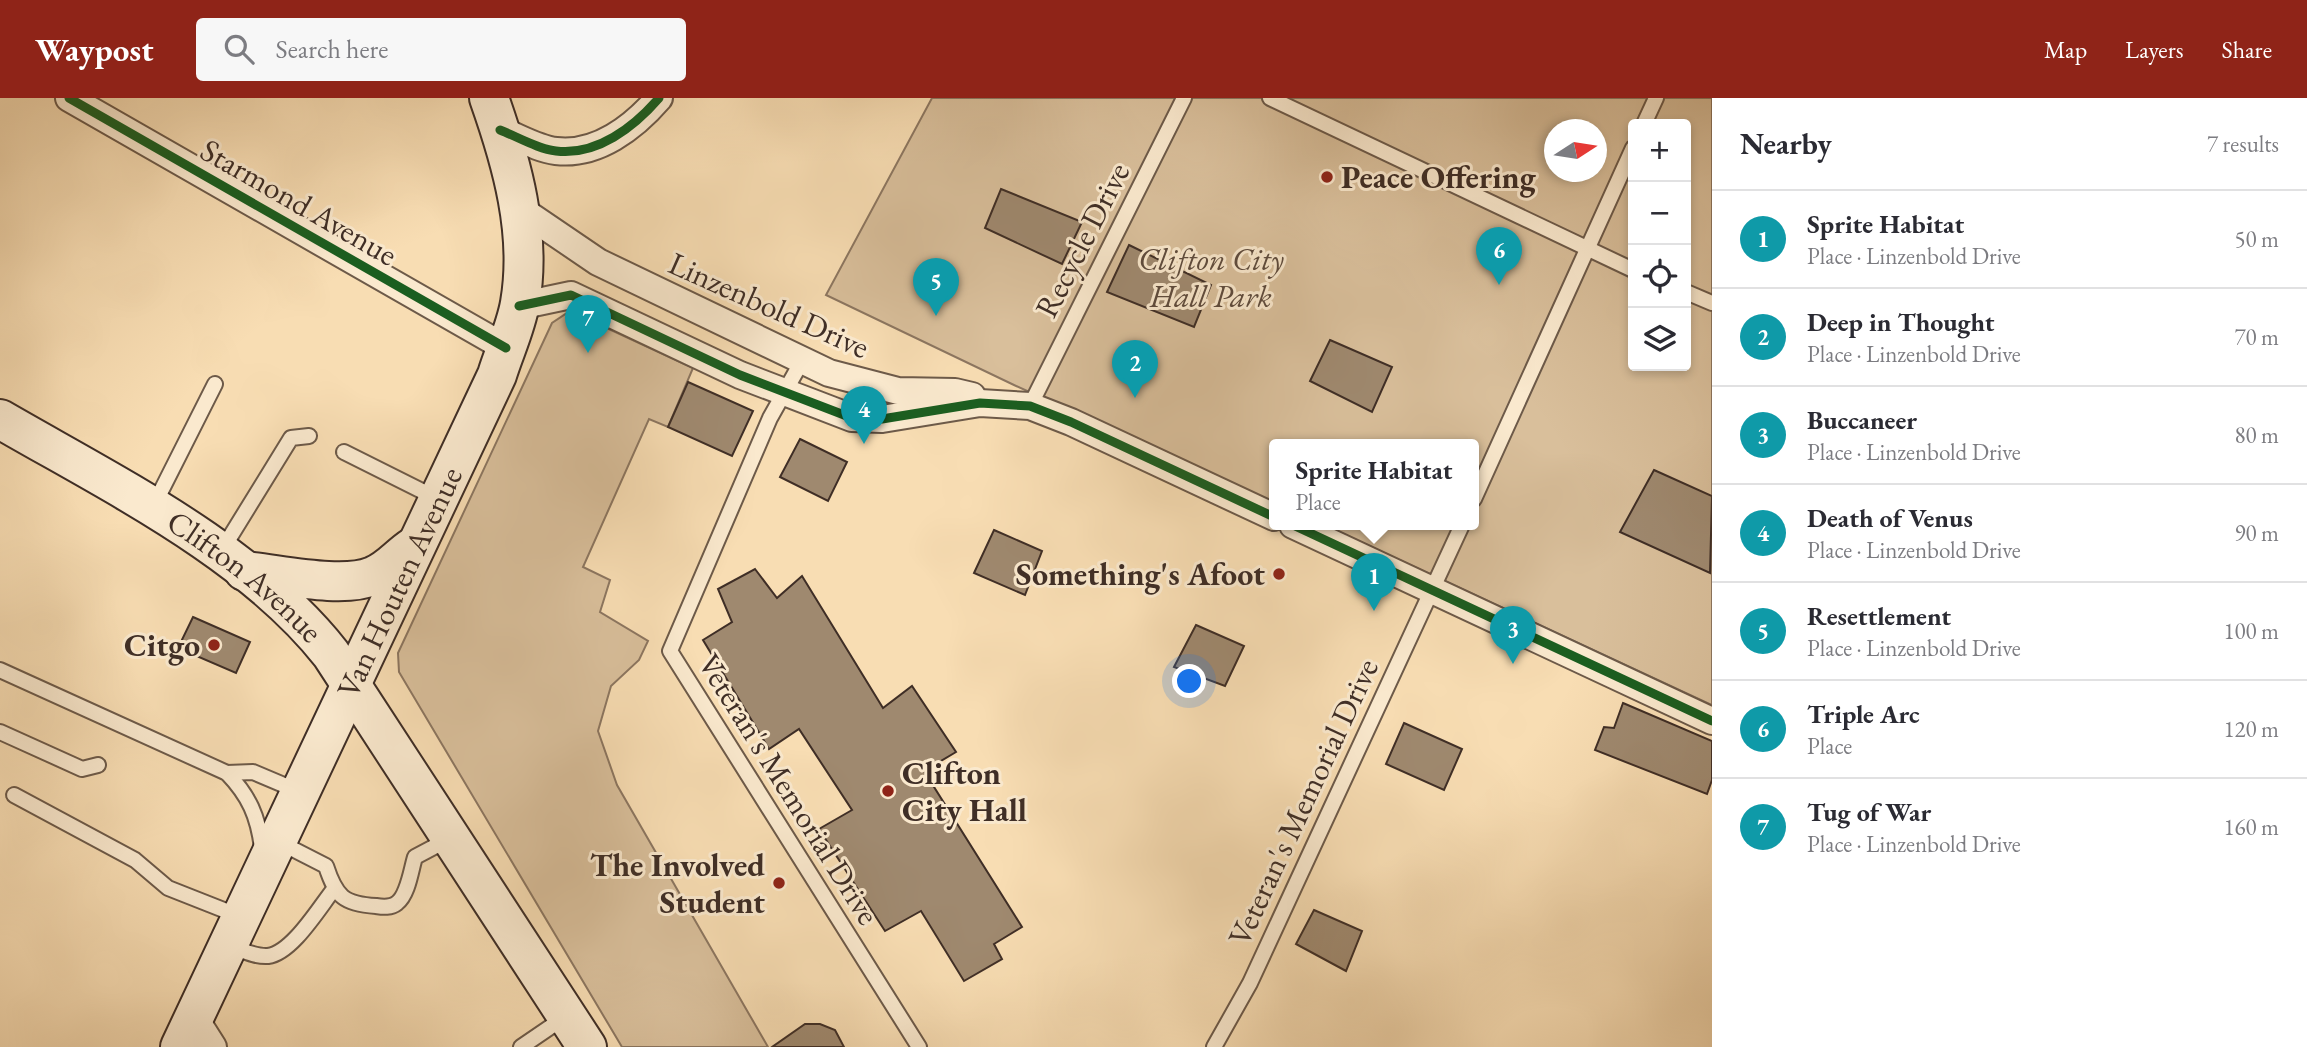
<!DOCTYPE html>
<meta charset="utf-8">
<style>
:root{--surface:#fff;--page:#f7f7f7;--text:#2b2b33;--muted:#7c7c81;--line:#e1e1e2;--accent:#8f2418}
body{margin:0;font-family:"EB Garamond",serif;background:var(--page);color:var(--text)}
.controls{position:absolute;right:21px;top:21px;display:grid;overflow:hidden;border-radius:7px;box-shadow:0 4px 10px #0003}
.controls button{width:63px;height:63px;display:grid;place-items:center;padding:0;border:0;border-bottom:2px solid var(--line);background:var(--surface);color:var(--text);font:35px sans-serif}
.compass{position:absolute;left:1544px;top:21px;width:63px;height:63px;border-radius:50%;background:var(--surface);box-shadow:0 4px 10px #0003;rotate:78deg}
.you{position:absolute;left:1190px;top:584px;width:24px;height:24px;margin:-18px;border:5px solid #fff;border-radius:50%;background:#1a73e8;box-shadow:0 0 0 10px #1a73e833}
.badge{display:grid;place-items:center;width:46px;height:46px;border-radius:50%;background:var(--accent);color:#fff;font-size:23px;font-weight:700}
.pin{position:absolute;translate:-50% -58px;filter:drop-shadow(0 2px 4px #0008)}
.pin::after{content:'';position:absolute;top:37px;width:24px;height:21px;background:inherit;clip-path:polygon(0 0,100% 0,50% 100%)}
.popup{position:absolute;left:1269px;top:341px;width:210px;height:91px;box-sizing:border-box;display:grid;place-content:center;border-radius:7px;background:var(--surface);filter:drop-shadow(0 2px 5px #0005);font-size:23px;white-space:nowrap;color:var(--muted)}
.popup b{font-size:26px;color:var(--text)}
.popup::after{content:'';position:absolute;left:50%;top:100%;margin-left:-14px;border:14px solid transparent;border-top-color:var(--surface)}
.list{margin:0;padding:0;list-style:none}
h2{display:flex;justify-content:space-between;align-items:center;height:91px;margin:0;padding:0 28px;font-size:30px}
h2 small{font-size:23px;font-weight:400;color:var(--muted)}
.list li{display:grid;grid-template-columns:46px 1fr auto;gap:21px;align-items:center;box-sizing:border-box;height:98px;padding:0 28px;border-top:2px solid var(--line)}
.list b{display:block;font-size:26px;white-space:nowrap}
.list p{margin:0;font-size:23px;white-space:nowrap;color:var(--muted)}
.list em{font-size:23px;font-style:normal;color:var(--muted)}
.icon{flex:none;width:38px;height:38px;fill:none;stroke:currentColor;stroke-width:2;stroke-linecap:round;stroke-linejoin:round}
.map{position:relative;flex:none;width:1712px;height:949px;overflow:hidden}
header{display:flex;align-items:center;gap:42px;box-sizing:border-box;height:98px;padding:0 35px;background:var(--accent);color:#fff}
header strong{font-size:33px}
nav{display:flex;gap:38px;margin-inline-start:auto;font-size:24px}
.search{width:490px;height:63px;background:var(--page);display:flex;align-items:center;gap:18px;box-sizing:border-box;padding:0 24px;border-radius:7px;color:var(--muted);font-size:26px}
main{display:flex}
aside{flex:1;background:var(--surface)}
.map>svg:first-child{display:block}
.green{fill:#d9bf9b;stroke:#8c7660;stroke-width:2;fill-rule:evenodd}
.building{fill:#9f896f;stroke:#3f2e26;stroke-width:2}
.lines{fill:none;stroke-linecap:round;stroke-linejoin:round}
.service-casing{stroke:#6d5a49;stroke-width:18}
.minor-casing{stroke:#6d5a49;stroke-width:30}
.secondary-casing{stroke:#3f2e26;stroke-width:42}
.service{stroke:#fae9ce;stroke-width:14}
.minor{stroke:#fae9ce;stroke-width:26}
.secondary{stroke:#fae9ce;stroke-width:38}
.cycleway-casing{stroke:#fae9ce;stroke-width:13}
.cycleway{stroke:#1b5e20;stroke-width:9}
.poi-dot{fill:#8f2418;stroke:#fae9ce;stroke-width:2.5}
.labels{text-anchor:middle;stroke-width:6;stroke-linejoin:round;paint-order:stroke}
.poi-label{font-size:32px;font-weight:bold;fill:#3f2e26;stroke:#fae9ce;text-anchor:end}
.street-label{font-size:32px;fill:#3f2e26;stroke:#fae9ce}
.park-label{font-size:32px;font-style:italic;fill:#5e4b3d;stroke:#fae9ce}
</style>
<header>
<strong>Waypost</strong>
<div class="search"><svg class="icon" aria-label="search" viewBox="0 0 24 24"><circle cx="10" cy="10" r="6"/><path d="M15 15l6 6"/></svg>Search here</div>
<nav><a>Map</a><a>Layers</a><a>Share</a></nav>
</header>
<main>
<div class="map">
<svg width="1712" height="949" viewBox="0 0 1712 949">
<rect width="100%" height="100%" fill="#f8ddb3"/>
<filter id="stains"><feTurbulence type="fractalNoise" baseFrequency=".00286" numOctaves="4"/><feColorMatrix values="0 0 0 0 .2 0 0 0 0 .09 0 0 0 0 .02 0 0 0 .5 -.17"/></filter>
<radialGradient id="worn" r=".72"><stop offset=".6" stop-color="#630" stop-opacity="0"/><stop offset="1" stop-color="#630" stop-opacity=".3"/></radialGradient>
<g class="green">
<path d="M932,0H1712V607L1324,427H1474V347H1274V405L1014,287L826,197ZM1633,26H1686V268H1633ZM1554,32H1596V74H1554Z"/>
<path d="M570,213L693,270L668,329L649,321L583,469L610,482L600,514L648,543L639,562L611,588L598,633L617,687L768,949H622L399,574L398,555L552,225Z"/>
</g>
<g class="building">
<path d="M1001,91L1082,124L1062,166L985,130Z"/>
<path d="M1129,147L1211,187L1194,229L1107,194Z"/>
<path d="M1330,242L1392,269L1372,314L1310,283Z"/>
<path d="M688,284L753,313L732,358L668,329Z"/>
<path d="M800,341L847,364L828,403L780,379Z"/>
<path d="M1654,372L1712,398L1710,475L1620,434Z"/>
<path d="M994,432L1042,453L1025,497L974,475Z"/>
<path d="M755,471L777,500L802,478L883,610L912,588L956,654L924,673L1022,829L994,846L1002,861L964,883L921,813L885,833L819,731L852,712L799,631L769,651L703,542L732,524L718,491Z"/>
<path d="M193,519L250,544L236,575L178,550Z"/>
<path d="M1196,527L1244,548L1225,588L1174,569Z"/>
<path d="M1623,605L1712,643V682L1707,696L1595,652L1604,629L1614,630Z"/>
<path d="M1404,625L1462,651L1444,692L1386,666Z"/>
<path d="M1314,812L1362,833L1346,873L1296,846Z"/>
<path d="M805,926H820L835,932L844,949H772Z"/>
</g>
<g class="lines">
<g class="service-casing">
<g id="service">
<path d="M1270,0L1633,172"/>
<path d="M1644,26L1656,0"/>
<path d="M1686,194L1712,205"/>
<path d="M802,263L770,320L670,553L919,949"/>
<path d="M1030,308L1184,0"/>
<path d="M344,354L436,400"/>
<path d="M1474,401L1633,50"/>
<path d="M153,409L215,286"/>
<path d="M222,452L291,340L309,338"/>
<path d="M0,572L227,675C249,698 258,718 262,750"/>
<path d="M0,634L82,671L98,667"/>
<path d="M227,675L253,674L298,693"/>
<path d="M14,697L135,762L168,790L239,818"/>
<path d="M279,744L326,768C336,799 344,806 376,808C383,809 391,810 397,805C408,797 411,772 415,759L449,741"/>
<path d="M230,848C242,852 255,859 268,858C292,855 319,810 334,791"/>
<path d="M521,949L565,919"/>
<path d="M1214,949L1250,885L1462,427"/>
</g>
</g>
<g class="minor-casing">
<g id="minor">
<path d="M69,0L506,250"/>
<path d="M500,32C518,39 538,51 556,53C597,58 634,29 659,0"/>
<path d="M520,111L598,164L829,275L898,293L955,294L972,298"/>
<path d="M519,208L571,197L740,277L852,320L882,321L980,305L1030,308L1071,324L1274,419"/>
<path d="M1293,427L1712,623"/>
<path d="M194,919L213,949"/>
</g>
</g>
<g class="secondary-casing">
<g id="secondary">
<path id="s1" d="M0,321C112,386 250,453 331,556L587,949"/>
<path d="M244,473C279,476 342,491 373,478C389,472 399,458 413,449"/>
<path id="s2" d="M180,949L497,277C504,254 516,229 520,205C532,136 512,65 489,0"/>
</g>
</g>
<use href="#service" class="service"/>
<use href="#minor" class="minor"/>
<use href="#secondary" class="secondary"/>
<g class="cycleway-casing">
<g id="cycleway">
<path d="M69,0L506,250"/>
<path d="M500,32C518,39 538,51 556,53C597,58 634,29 659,0"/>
<path d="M519,208L571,197L740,277L852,320L882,321L980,305L1030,308L1071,324L1274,419"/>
<path d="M1293,427L1712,623"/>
</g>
</g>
<use href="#cycleway" class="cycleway"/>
</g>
<g class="poi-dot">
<circle cx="1327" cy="79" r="7"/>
<circle cx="1279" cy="476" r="7"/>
<circle cx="214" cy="547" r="7"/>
<circle cx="888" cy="693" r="7"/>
<circle cx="779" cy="785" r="7"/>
</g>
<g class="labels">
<g class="poi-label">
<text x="1341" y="90" text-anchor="start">Peace Offering</text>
<text x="1265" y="487">Something's Afoot</text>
<text x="200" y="558">Citgo</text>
<text x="902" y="686" text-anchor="start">Clifton<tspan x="902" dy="37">City Hall</tspan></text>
<text x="765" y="778">The Involved<tspan x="765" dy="37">Student</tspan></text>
</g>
<g class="street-label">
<text transform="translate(299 104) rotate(30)" y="11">Starmond Avenue</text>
<text transform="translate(1082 142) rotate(-63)" y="11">Recycle Drive</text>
<text transform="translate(769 207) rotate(24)" y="11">Linzenbold Drive</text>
<text dy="11" stroke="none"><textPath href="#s1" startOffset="292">Clifton Avenue</textPath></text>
<text dy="11" stroke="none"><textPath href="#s2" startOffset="514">Van Houten Avenue</textPath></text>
<text transform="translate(789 691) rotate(58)" y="11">Veteran's Memorial Drive</text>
<text transform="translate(1303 704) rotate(-65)" y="11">Veteran's Memorial Drive</text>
</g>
<g class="park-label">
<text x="1211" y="172">Clifton City<tspan x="1211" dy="37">Hall Park</tspan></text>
</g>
</g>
<rect width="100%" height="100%" filter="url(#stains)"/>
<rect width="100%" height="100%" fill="url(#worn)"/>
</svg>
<div class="controls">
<button>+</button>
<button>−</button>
<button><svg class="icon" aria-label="locate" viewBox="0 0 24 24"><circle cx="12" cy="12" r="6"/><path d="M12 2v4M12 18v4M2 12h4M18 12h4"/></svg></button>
<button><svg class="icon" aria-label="layers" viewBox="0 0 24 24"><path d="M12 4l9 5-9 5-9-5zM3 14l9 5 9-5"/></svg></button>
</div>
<svg class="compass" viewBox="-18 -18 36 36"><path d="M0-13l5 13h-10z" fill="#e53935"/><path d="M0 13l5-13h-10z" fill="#7c7c81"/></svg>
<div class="you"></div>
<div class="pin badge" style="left:1374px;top:513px;background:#0f9aa8">1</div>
<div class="popup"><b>Sprite Habitat</b>Place</div>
<div class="pin badge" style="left:1135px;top:300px;background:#0f9aa8">2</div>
<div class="pin badge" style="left:1513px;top:566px;background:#0f9aa8">3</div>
<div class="pin badge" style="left:864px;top:346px;background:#0f9aa8">4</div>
<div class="pin badge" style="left:936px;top:218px;background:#0f9aa8">5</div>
<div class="pin badge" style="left:1499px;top:187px;background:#0f9aa8">6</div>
<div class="pin badge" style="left:588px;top:255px;background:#0f9aa8">7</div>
</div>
<aside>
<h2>Nearby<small>7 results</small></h2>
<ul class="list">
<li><span class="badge" style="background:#0f9aa8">1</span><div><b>Sprite Habitat</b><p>Place · Linzenbold Drive</p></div><em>50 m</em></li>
<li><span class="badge" style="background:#0f9aa8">2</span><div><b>Deep in Thought</b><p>Place · Linzenbold Drive</p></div><em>70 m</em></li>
<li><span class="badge" style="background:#0f9aa8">3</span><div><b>Buccaneer</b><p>Place · Linzenbold Drive</p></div><em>80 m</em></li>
<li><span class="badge" style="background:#0f9aa8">4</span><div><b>Death of Venus</b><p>Place · Linzenbold Drive</p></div><em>90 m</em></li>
<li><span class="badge" style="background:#0f9aa8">5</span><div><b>Resettlement</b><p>Place · Linzenbold Drive</p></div><em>100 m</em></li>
<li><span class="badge" style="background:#0f9aa8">6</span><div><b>Triple Arc</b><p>Place</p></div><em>120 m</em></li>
<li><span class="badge" style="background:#0f9aa8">7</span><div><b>Tug of War</b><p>Place · Linzenbold Drive</p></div><em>160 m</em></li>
</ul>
</aside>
</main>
